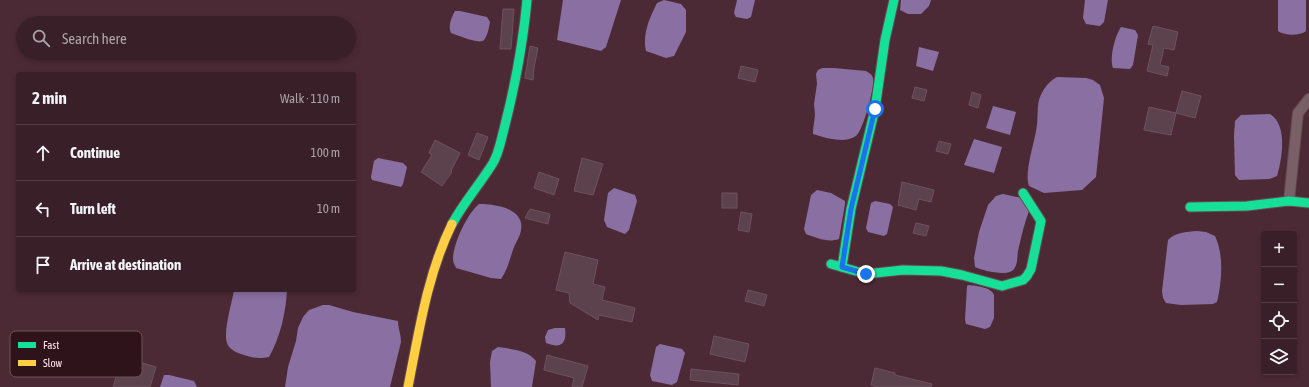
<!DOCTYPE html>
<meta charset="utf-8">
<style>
:root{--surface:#392028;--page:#442d34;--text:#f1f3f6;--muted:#aba3a8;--line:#533e45}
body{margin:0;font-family:"Asap Condensed",sans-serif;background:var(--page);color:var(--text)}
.controls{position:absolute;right:12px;bottom:12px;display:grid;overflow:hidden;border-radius:4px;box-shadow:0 2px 6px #0003}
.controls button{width:36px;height:36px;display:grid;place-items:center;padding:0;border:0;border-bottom:1px solid var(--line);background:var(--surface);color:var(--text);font:20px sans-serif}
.stop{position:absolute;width:12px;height:12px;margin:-9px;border:3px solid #1a73e8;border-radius:50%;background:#fff}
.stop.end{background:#1a73e8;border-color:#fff;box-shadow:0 1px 4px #0008}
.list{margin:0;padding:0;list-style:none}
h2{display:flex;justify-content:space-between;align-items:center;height:52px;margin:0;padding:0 16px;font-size:17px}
h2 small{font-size:13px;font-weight:400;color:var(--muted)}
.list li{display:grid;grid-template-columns:26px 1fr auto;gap:12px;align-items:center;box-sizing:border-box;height:56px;padding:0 16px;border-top:1px solid var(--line)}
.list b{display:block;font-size:15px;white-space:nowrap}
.list em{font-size:13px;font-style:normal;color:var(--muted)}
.icon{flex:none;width:22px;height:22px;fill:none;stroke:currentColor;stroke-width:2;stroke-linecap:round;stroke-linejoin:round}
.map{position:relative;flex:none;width:1309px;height:387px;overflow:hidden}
.search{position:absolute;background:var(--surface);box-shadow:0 2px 6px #0003;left:16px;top:16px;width:340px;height:44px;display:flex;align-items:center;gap:10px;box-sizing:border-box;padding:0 14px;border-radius:22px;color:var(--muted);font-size:15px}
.panel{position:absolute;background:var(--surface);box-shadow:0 2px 6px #0003;left:16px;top:72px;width:340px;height:220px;border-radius:4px}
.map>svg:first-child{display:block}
.water{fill:#8a6fa2}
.building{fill:#5c424c;stroke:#6d525c}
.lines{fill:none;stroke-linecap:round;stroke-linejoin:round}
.street-casing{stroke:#654952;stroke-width:12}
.fast-casing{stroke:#654952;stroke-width:11}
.slow-casing{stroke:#654952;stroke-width:11}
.street{stroke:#796066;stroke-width:10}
.fast{stroke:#16e098;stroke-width:9}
.slow{stroke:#ffcf43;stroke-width:9}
.route{stroke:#1a73e8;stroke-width:5}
.key{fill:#2f131a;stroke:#6d5259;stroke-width:1}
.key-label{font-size:11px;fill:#ffe6eb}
</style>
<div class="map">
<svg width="1309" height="387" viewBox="0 0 1309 387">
<rect width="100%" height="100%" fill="#4c2a35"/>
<g class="water">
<path d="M563,0H621L606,47L601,51L557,40Z"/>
<path d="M664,0L681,4L686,10V32L674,56L666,58L646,51C642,34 650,17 657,3Z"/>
<path d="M737,0H755L751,17L747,19L736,17L734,13Z"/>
<path d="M901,0H931L929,6L921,14H908L900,10Z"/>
<path d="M1085,0H1108L1104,22L1100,26L1086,24L1083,18Z"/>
<path d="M1278,0H1306V31C1300,36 1285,36 1278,31Z"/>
<path d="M455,11H460L487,17L490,22C489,27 488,35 484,40C480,45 457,35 451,33C448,26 451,18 455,11Z"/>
<path d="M1121,27L1135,30L1138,35L1133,65L1130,69L1113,68C1109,58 1115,36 1121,27Z"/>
<path d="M919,47L939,52L933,71L916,66Z"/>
<path d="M822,68H834L866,71C869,73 872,74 873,78C875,87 863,131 856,136C844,144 826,138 813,134V131L815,115L814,104L817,84L816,74L818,70Z"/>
<path d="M1057,77L1086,78L1093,80L1100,85L1104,98L1096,177L1082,190L1044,193L1029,186C1024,171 1035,142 1037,125C1038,117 1037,108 1039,100C1042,90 1048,82 1057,77Z"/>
<path d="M993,106L1016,112L1010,135L986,128Z"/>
<path d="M1270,114C1288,125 1282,159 1277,176L1269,179L1239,180L1235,175L1234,136L1235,121L1241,115Z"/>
<path d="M974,139L1002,147L994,173L964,165Z"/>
<path d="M378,158L403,163L407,167L403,184L401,187L372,180L371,177L374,161Z"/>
<path d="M614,188L635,195L637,201L629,230L625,234L607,227L604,220L608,193Z"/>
<path d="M817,190L831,193L845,201V204L839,239C828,243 817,238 806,234L804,229L811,195Z"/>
<path d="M1003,194L1022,198L1029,211C1024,224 1021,238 1018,251C1017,257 1018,264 1014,269C1009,277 983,271 975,267L974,258L979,232L988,205L996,196Z"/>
<path d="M875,201L890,204L893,207L887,234L884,236L868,232L866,228L871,203Z"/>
<path d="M479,204C493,204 518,207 521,223C523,232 517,240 514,247C510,258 508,269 501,279L491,278L456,268C455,265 453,263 453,259C453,244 467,214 479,204Z"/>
<path d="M1197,231L1206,232L1215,236C1224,255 1222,281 1217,302L1213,304L1181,305L1166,303L1163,298L1162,291L1168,240C1176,232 1186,232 1197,231Z"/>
<path d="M969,285C977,286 991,287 994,295V318L990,327L985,329L966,324L965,320L967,286Z"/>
<path d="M234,290H287C286,312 280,338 269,357C260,359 253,358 244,355C238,353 229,350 227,343C223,331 232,303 234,290Z"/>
<path d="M323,305H329L353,312L398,321C398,328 401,334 401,342L390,387H285L288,367L296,341L298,328L303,317L309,310Z"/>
<path d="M555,328H565C567,344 561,349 546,343L545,337L548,330Z"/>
<path d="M660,344L682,349L685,353L677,382L672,385L652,381L650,375L656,347Z"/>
<path d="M498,347C511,349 528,350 536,361L532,387H491L490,362L492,351Z"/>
<path d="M164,375H169L194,381L197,387H160Z"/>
</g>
<g class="building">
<path d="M503,9H514L511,49H500Z"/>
<path d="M1153,26L1178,32L1174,50L1164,48L1160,65L1169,67L1167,76L1147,71L1153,45L1148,44Z"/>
<path d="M530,46L538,48L534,68L533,80L525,78Z"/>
<path d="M741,66L758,70L755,82L738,78Z"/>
<path d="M915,87L927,90L924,101L912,98Z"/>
<path d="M1182,91L1201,96L1195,118L1176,113Z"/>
<path d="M972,92L981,95L978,108L969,105Z"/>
<path d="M1149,107L1176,113L1171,135L1144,130Z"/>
<path d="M477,133L488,137L479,160L468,155Z"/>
<path d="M435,140L460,153L451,171L452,172L442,186L421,172L432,155L429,153Z"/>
<path d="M939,141L951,144L948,154L936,151Z"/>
<path d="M582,158L603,164L593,195L574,191Z"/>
<path d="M539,172L559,179L554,195L534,188Z"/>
<path d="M902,182L934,190L931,202L919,199L916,210L898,205Z"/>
<rect x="722" y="193" width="15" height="15"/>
<path d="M530,209L550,214L548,224L525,218Z"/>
<path d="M741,212L752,214L749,232L738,230Z"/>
<path d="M916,223L929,226L926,236L913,233Z"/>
<path d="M565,252L598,260L593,284L605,287L602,300L635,308L632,322L599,315L598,320L570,303L569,293L556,290Z"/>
<path d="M748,290L767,295L764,306L745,301Z"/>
<path d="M714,336L749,344L745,362L710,354Z"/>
<path d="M547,355L588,366L582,387H572L574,378L544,370Z"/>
<path d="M122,357L156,367L150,387H113Z"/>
<path d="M875,368L895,373V375L932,384L931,387H876L871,385Z"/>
<path d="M691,369L739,374L738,385L690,380Z"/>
</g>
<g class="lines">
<g class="street-casing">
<path id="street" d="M1289,201L1298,113L1309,99"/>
</g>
<g class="fast-casing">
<g id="fast">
<path d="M1190,207L1247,206L1289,201L1309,203"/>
<path d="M452,224C464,202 480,184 493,163C499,153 501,140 504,129C515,86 523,44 527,0"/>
<path d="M831,264L866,274L903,270L941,271L962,275L1002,286L1023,280L1027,276L1031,269L1041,221L1023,193"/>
<path d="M842,267L851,209L875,109L885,40L894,0"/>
</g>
</g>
<g class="slow-casing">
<path id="slow" d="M408,387C419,332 427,275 452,224"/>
</g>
<use href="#street" class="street"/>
<use href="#fast" class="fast"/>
<use href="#slow" class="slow"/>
</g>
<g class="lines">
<path class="route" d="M866,274L842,267L851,209L875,109"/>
</g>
<rect x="10" y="331" width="132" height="46" rx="6" class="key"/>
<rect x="18" y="342" width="18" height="6" fill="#16e098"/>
<rect x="18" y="360" width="18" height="6" fill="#ffcf43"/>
<g class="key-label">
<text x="43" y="349">Fast</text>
<text x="43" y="367">Slow</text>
</g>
</svg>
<div class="controls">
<button>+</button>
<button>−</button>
<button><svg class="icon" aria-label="locate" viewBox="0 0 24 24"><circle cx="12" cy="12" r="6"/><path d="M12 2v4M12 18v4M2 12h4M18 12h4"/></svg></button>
<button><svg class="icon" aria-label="layers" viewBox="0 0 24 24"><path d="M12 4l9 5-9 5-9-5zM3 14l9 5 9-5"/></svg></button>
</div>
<div class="stop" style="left:875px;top:109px"></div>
<div class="stop end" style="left:866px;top:274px"></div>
<div class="search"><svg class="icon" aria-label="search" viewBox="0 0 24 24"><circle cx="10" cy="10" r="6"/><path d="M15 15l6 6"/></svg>Search here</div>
<section class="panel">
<h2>2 min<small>Walk · 110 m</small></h2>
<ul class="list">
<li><svg class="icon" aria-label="ahead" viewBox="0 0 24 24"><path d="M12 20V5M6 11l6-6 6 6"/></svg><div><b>Continue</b></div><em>100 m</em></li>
<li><svg class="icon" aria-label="left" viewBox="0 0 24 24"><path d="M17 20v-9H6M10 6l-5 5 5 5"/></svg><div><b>Turn left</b></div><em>10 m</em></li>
<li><svg class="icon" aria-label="arrive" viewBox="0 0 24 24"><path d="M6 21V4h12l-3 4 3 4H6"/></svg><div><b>Arrive at destination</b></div></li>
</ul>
</section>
</div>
